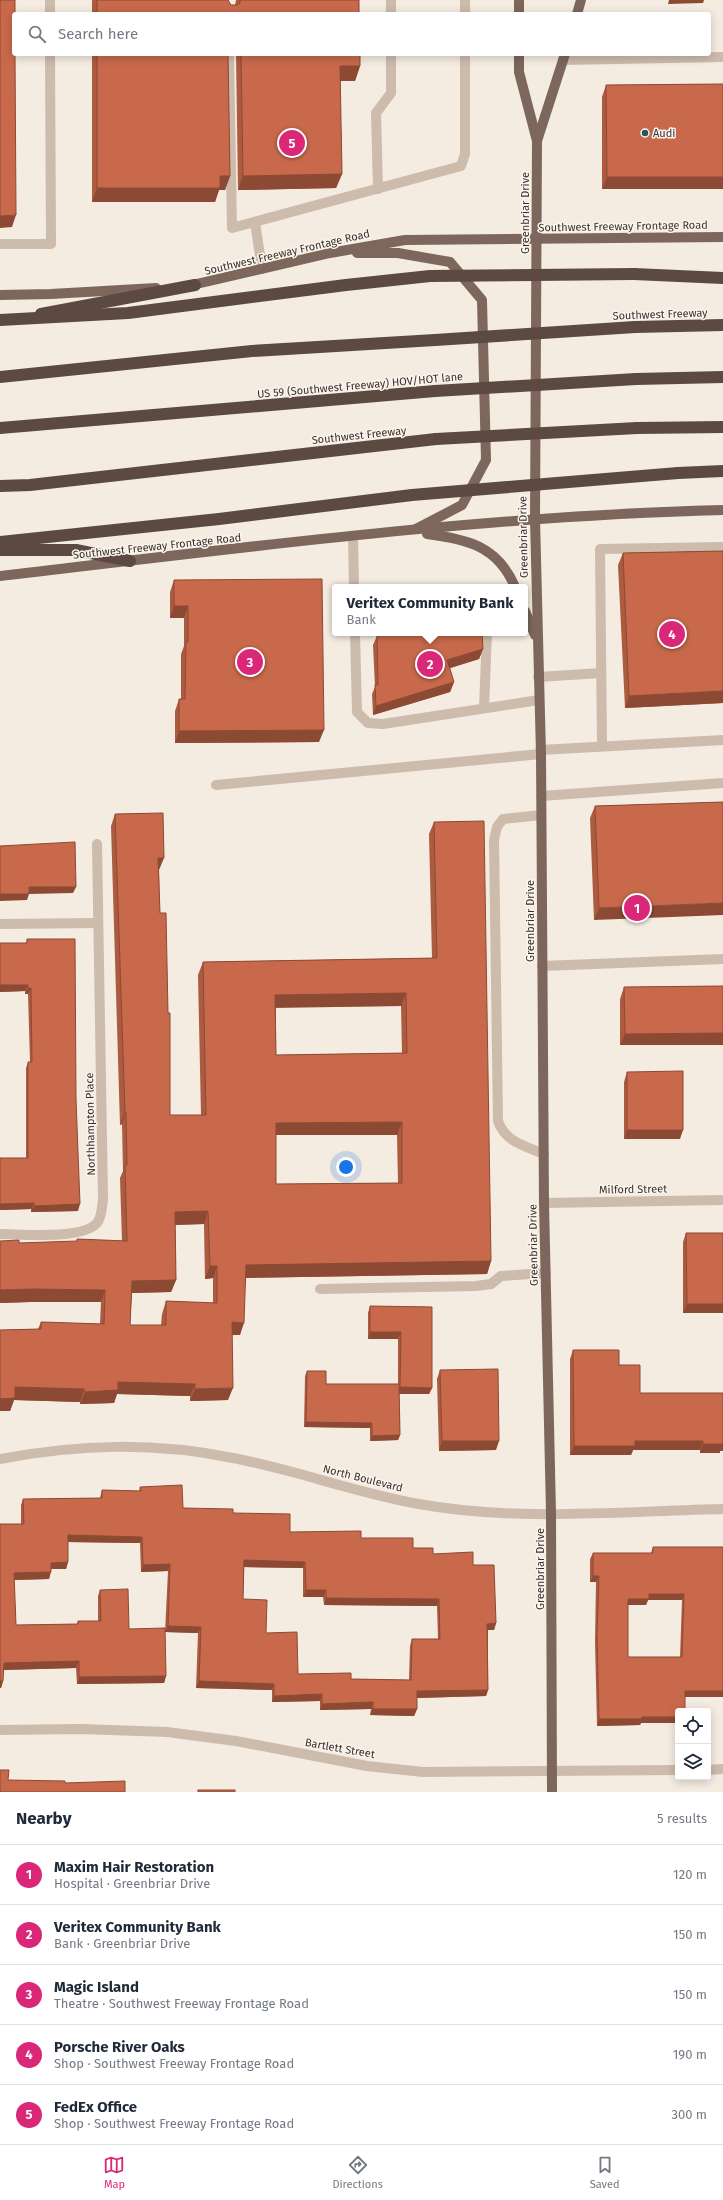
<!DOCTYPE html>
<meta charset="utf-8">
<style>
:root{--surface:#fff;--page:#f6f6f7;--text:#1f2937;--muted:#747a83;--line:#e0e1e3;--accent:#db2777}
body{margin:0;font-family:"Fira Sans",sans-serif;background:var(--page);color:var(--text)}
.controls{position:absolute;right:12px;bottom:12px;display:grid;overflow:hidden;border-radius:4px;box-shadow:0 2px 10px #0003}
.controls button{width:36px;height:36px;display:grid;place-items:center;padding:0;border:0;border-bottom:1px solid var(--line);background:var(--surface);color:var(--text);font:20px sans-serif}
.you{position:absolute;left:346px;top:1167px;width:14px;height:14px;margin:-10px;border:3px solid #fff;border-radius:50%;background:#1a73e8;box-shadow:0 0 0 6px #1a73e833}
.badge{display:grid;place-items:center;width:26px;height:26px;border-radius:50%;background:var(--accent);color:#fff;font-size:13px;font-weight:700}
.pin{position:absolute;translate:-50% -50%;border:2px solid #fff;box-shadow:0 1px 4px #0006}
.popup{position:absolute;left:332px;top:584px;width:196px;height:52px;box-sizing:border-box;display:grid;place-content:center;border-radius:4px;background:var(--surface);filter:drop-shadow(0 1px 3px #0005);font-size:13px;white-space:nowrap;color:var(--muted)}
.popup b{font-size:15px;color:var(--text)}
.popup::after{content:'';position:absolute;left:50%;top:100%;margin-left:-8px;border:8px solid transparent;border-top-color:var(--surface)}
.list{margin:0;padding:0;list-style:none}
h2{display:flex;justify-content:space-between;align-items:center;height:52px;margin:0;padding:0 16px;font-size:17px}
h2 small{font-size:13px;font-weight:400;color:var(--muted)}
.list li{display:grid;grid-template-columns:26px 1fr auto;gap:12px;align-items:center;box-sizing:border-box;height:60px;padding:0 16px;border-top:1px solid var(--line)}
.list b{display:block;font-size:15px;white-space:nowrap}
.list p{margin:0;font-size:13px;white-space:nowrap;color:var(--muted)}
.list em{font-size:13px;font-style:normal;color:var(--muted)}
.icon{flex:none;width:22px;height:22px;fill:none;stroke:currentColor;stroke-width:2;stroke-linecap:round;stroke-linejoin:round}
.map{position:relative;flex:none;width:723px;height:1792px;overflow:hidden}
.search{position:absolute;background:var(--surface);box-shadow:0 2px 10px #0003;left:12px;right:12px;top:12px;height:44px;display:flex;align-items:center;gap:10px;box-sizing:border-box;padding:0 14px;border-radius:4px;color:var(--muted);font-size:15px}
.sheet{height:352px;background:var(--surface)}
nav{display:flex;justify-content:space-around;align-items:center;box-sizing:border-box;height:56px;border-top:1px solid var(--line);background:var(--surface);font-size:11px;color:var(--muted)}
nav a{display:grid;justify-items:center;gap:2px}
nav .on{color:var(--accent)}
.map>svg:first-child{display:block}
.lines{fill:none;stroke-linecap:round;stroke-linejoin:round}
.minor{stroke:#cdbbac;stroke-width:10}
.major{stroke:#7d675c;stroke-width:10}
.highway{stroke:#5c4a42;stroke-width:12}
.highway-bridge{stroke:#5c4a42;stroke-width:12}
.wall{fill:#ac5a40;fill-rule:evenodd}
.shaded-wall{fill:#8c4a34}
.building{fill:#c8694b;stroke:#8c4a34;fill-rule:evenodd}
.poi-dot{fill:#1f5a5e;stroke:#fbf5ee;stroke-width:1.5}
.labels{text-anchor:middle;stroke-width:3;stroke-linejoin:round;paint-order:stroke}
.poi-label{font-size:11px;fill:#3b302b;stroke:#fbf5ee;text-anchor:start}
.street-label{font-size:11px;fill:#3b302b;stroke:#fbf5ee}
</style>
<div class="map">
<svg width="723" height="1792" viewBox="0 0 723 1792">
<rect width="100%" height="100%" fill="#f4ebe1"/>
<g class="lines">
<g class="minor">
<path d="M50,0V14"/>
<path d="M391,0V14"/>
<path d="M465,0V14"/>
<path d="M229,54L232,228L461,166L465,154V54"/>
<path d="M563,60L723,57"/>
<path d="M378,189L376,113L391,93V54"/>
<path d="M255,222L262,269"/>
<path d="M0,244H51L50,54"/>
<path d="M353,537L354,587"/>
<path d="M355,633L357,712L368,723L383,724L539,700"/>
<path d="M538,677L601,673"/>
<path d="M484,708L487,633"/>
<path d="M602,746L600,549L723,547"/>
<path d="M540,750L723,740"/>
<path d="M216,785L541,754"/>
<path d="M541,796L723,783"/>
<path d="M541,815L503,819L497,827L494,840L498,1121C505,1142 525,1146 544,1154"/>
<path d="M0,924L98,923"/>
<path d="M542,966L723,959"/>
<path d="M544,1203L723,1200"/>
<path d="M0,1234C23,1234 82,1240 97,1223C102,1217 102,1206 103,1199L97,844"/>
<path d="M320,1289L476,1286L491,1284L501,1276L546,1273"/>
<path d="M0,1459C80,1444 153,1442 233,1458C296,1470 356,1493 419,1504C517,1522 624,1511 723,1509"/>
<path d="M0,1730L81,1729L167,1732L236,1741L367,1766L423,1772L678,1770"/>
<path d="M708,1770L723,1769"/>
</g>
<g class="major">
<path d="M519,0V14"/>
<path d="M577,14L581,0"/>
<path d="M519,54V72L537,141"/>
<path d="M357,253H398L450,262L482,300L486,460L462,505L416,529"/>
<path d="M188,286L330,253L405,240L723,237"/>
<path d="M0,295L51,294L156,288"/>
<path d="M427,534C467,539 498,546 515,587"/>
<path d="M0,576C240,548 481,516 723,510"/>
<path d="M525,611L535,635"/>
<path d="M552,1792L551,1513L544,1203L541,754L535,519L537,141L565,54"/>
</g>
<g class="highway">
<path d="M634,274L723,278"/>
<path d="M41,314L195,285"/>
<path d="M635,327L723,325"/>
<path d="M0,377L252,351L435,340"/>
<path d="M636,379L723,377"/>
<path d="M0,428L435,391"/>
<path d="M637,428L723,427"/>
<path d="M678,473L723,471"/>
<path d="M0,486L30,485L436,439"/>
<path d="M0,550H76L130,561"/>
</g>
<g class="highway-bridge">
<path d="M0,320L128,313L346,285L430,276L634,274"/>
<path d="M435,340L635,327"/>
<path d="M435,391L636,379"/>
<path d="M436,439L637,428"/>
<path d="M0,542L219,519L412,495L678,473"/>
</g>
</g>
<g class="wall">
<path d="M92,0H228L231,5H235L236,0H359V14H92Z"/>
<path d="M92,54H228L230,176L225,190H219L215,202H92Z"/>
<path d="M236,54H360V66L355,81H340L342,174L336,188L238,190Z"/>
<path d="M723,84V189H602V97L606,85Z"/>
<path d="M723,551V703L625,708L618,565L623,553Z"/>
<path d="M174,580L319,742L175,743V711L179,699H181V654L184,646V618H170V592Z"/>
<path d="M377,636L483,649L479,659L450,668L454,682L450,692L373,715L372,694L375,687L373,645Z"/>
<path d="M723,802L594,920L590,818L595,806Z"/>
<path d="M115,814L159,870L160,913L168,1013L170,1115H201L198,975L203,962L432,958L429,834L434,822L491,1261L487,1274L246,1278L240,1335H232L228,1400L190,1401V1396L117,1394L114,1403L80,1404V1402L14,1400L10,1411H0V1330L38,1329L41,1322L100,1324L101,1302H30L0,1303V1241L19,1243L77,1242V1239L122,1241L120,1178L123,1171L122,1124L120,1125L111,826ZM401,1006L402,1053L276,1055V1007ZM276,1135H397L398,1183L276,1184ZM204,1224L205,1279L213,1278V1303L166,1301L162,1314L161,1325H130L132,1293L171,1292L176,1280L175,1225Z"/>
<path d="M27,939L76,1099L78,1211L31,1212V1209L0,1210V1158H26V1068L28,1062H30L28,994H25V991L0,992V943H26Z"/>
<path d="M723,986V1045H620V999L624,987Z"/>
<path d="M627,1072L680,1139H624V1082Z"/>
<path d="M686,1233L723,1313H683V1242Z"/>
<path d="M370,1306L432,1307V1388L429,1394H399L400,1435L398,1440L370,1441V1428L304,1427L305,1376L307,1371L326,1384H398V1339H368V1313Z"/>
<path d="M573,1350L619,1365L640,1393L723,1451H720V1453H700V1450H633L631,1455H570V1359Z"/>
<path d="M440,1370L496,1450L439,1451L437,1379Z"/>
<path d="M140,1487L183,1508L233,1513L290,1532L361,1538L413,1548L473,1565L496,1623L494,1630H488V1690L486,1696L417,1698V1709L414,1716L370,1715L371,1709L320,1710V1701L272,1702V1690L196,1688L198,1633L165,1632L168,1571L141,1572L140,1543L68,1542V1562L66,1569H51L49,1579L14,1580L16,1625L77,1624L78,1621H98V1596L100,1590L129,1629L166,1676L164,1683L77,1684L76,1668L3,1670V1681L1,1688H0V1524H21V1505L23,1499L100,1498L102,1490L139,1491ZM244,1567L303,1568V1597H323L324,1605L437,1606L438,1639H412L410,1646L409,1680L351,1679L298,1674L266,1633L243,1599Z"/>
<path d="M653,1547H723V1697H685L678,1723H641L640,1725L597,1726L595,1642L596,1582H590V1559L593,1553H651ZM648,1600H682L680,1657H628V1605H646Z"/>
</g>
<g class="shaded-wall">
<path d="M669,0H704L703,3L668,4Z"/>
<path d="M340,66H360L355,81H335Z"/>
<path d="M342,174L336,188L238,190L243,176Z"/>
<path d="M220,176H230L225,190H219L215,202H92L97,188Z"/>
<path d="M607,177H723V189H602Z"/>
<path d="M16,215L12,227L0,228V216Z"/>
<path d="M174,606H188L184,618H170Z"/>
<path d="M483,649L479,659L444,670L447,660Z"/>
<path d="M454,682L450,692L373,715L376,706Z"/>
<path d="M723,691V703L625,708L629,696Z"/>
<path d="M324,730L319,742L175,743L179,731Z"/>
<path d="M158,858H164L159,870H154Z"/>
<path d="M29,887H76L73,893L29,894L27,900L0,901V894Z"/>
<path d="M723,903V915L594,920L599,908Z"/>
<path d="M0,985H28L25,991L0,992Z"/>
<path d="M28,988H31L28,994H25Z"/>
<path d="M406,993L401,1006L271,1008L275,995Z"/>
<path d="M723,1033V1045H620L625,1034Z"/>
<path d="M125,1112H126L122,1124L120,1125Z"/>
<path d="M402,1122L397,1135H272L276,1123Z"/>
<path d="M627,1130H683L680,1139H624Z"/>
<path d="M34,1203L31,1209L0,1210V1204Z"/>
<path d="M80,1204L78,1211L31,1212L34,1206Z"/>
<path d="M208,1211L204,1224L170,1225L175,1212Z"/>
<path d="M491,1261L487,1274L241,1278L246,1265Z"/>
<path d="M210,1266H217L213,1278L205,1279Z"/>
<path d="M176,1280L171,1292L128,1293L132,1281Z"/>
<path d="M34,1289L105,1290L101,1302H30L0,1303V1290Z"/>
<path d="M687,1304H723V1313H683Z"/>
<path d="M232,1322L244,1323L240,1335H228Z"/>
<path d="M370,1332H401L398,1339H368Z"/>
<path d="M118,1382L195,1384L190,1396L117,1394L114,1403L80,1404L85,1392Z"/>
<path d="M15,1387L84,1389L80,1402L14,1400L10,1411H0V1399Z"/>
<path d="M400,1387L432,1388L429,1394H398Z"/>
<path d="M233,1388L228,1400L190,1401L195,1389Z"/>
<path d="M306,1422L372,1423L370,1428L304,1427Z"/>
<path d="M400,1435L398,1440L370,1441L372,1436Z"/>
<path d="M442,1441H499L496,1450L439,1451Z"/>
<path d="M635,1441H703L700,1450H633L631,1455H570L574,1446Z"/>
<path d="M723,1442V1451H720V1453H700L703,1444Z"/>
<path d="M68,1535L142,1537L140,1543L65,1542Z"/>
<path d="M244,1560L305,1562L303,1568L241,1567Z"/>
<path d="M68,1562L66,1569H48L51,1563Z"/>
<path d="M170,1564L168,1571L141,1572L143,1565Z"/>
<path d="M51,1572L49,1579L12,1580L14,1573Z"/>
<path d="M593,1576H599L596,1582H590Z"/>
<path d="M306,1590H326L323,1597H303Z"/>
<path d="M649,1594H684L682,1600H648L646,1605H626L628,1599Z"/>
<path d="M326,1598L439,1599L437,1606L324,1605Z"/>
<path d="M496,1623L494,1630H485L487,1624Z"/>
<path d="M168,1626L201,1627L198,1633L165,1632Z"/>
<path d="M79,1661L76,1668L1,1670L4,1663Z"/>
<path d="M166,1676L164,1683L77,1684L79,1677Z"/>
<path d="M0,1681H3L1,1688H0Z"/>
<path d="M199,1681L274,1684L272,1690L196,1688Z"/>
<path d="M488,1690L486,1696L415,1698L417,1691Z"/>
<path d="M685,1691H723V1697H683Z"/>
<path d="M322,1694L320,1701L272,1702L274,1696Z"/>
<path d="M373,1702L371,1709L320,1710L322,1704Z"/>
<path d="M373,1709H417L414,1716L370,1715Z"/>
<path d="M642,1717H678V1723H641L640,1725L597,1726L599,1719Z"/>
</g>
<g class="building">
<path d="M0,0H15V14H14V54H15L16,215L0,216Z"/>
<path d="M97,0H228L231,5H237L240,3V0H359V14H97Z"/>
<path d="M97,54H228L230,176H220V188H97Z"/>
<path d="M241,54H360V66H340L342,174L243,176Z"/>
<path d="M723,84V177H607L606,85Z"/>
<path d="M723,551V691L629,696L623,553Z"/>
<path d="M322,579L324,730L179,731V699H185L186,642H188V606H174V580Z"/>
<path d="M403,633H482L483,649L447,660L454,682L376,706L375,685H378L377,636L395,635Z"/>
<path d="M723,802V903L599,908L595,806Z"/>
<path d="M163,813L164,858H158L160,913H166L168,1013H170V1115H206L203,962L437,958L434,822L484,821L491,1261L246,1265L244,1323L232,1322L233,1388L195,1389V1384L118,1382V1390L85,1392L84,1389L15,1387V1398L0,1399V1330L41,1329V1322L104,1324L105,1290L34,1289L0,1290V1241L19,1240V1243L77,1241V1239L127,1241L125,1165H127L126,1112H125L115,814ZM406,993L407,1053L276,1055L275,995ZM402,1122V1183L276,1184V1123ZM208,1211L210,1266H217V1303L166,1301V1325H130L132,1281L176,1280L175,1212Z"/>
<path d="M75,842L76,887H29V894H0V846Z"/>
<path d="M27,939H75L76,1099L80,1204L34,1206V1203L0,1204V1158H28V1062H32L31,988H28V985H0V943H27Z"/>
<path d="M723,986V1033L625,1034L624,987Z"/>
<path d="M683,1071V1130H627V1072Z"/>
<path d="M686,1233H723V1304H687Z"/>
<path d="M370,1306L432,1307V1388L400,1387L401,1332H370Z"/>
<path d="M573,1350H619V1365H640V1393H723V1444H703V1441H635V1446H574Z"/>
<path d="M498,1369L499,1441H442L440,1370Z"/>
<path d="M307,1371H326V1384H399L400,1435L372,1436V1423L306,1422Z"/>
<path d="M182,1485L183,1508L233,1509V1513L290,1514V1532L361,1531V1538H413V1548H433V1554L473,1552V1565H494L496,1623L487,1624L488,1690L417,1691V1709H373V1702L322,1704V1694L274,1696V1684L199,1681L201,1627L168,1626L170,1564L143,1565L142,1537L68,1535V1562L51,1563V1572L14,1573L16,1625L78,1624V1621H101L100,1590L128,1589L129,1629L165,1628L166,1676L79,1677V1661L4,1663L3,1681H0V1524H24L23,1499L102,1498V1490L141,1491L140,1487ZM244,1560L305,1562L306,1590H326V1598L439,1599L440,1639H412L411,1680L351,1679V1673L298,1674L297,1632L266,1633L267,1600L243,1599Z"/>
<path d="M653,1547H723V1691H685V1711H678V1717H642V1719H599L597,1635L599,1576H593V1553H653ZM649,1594H684L682,1657H628V1599H649Z"/>
<path d="M0,1770H9L8,1780L65,1781V1783L125,1781V1792H0Z"/>
<rect x="198" y="1790" width="37" height="2"/>
</g>
<circle class="poi-dot" cx="645" cy="133" r="4"/>
<g class="labels">
<g class="poi-label">
<text x="653" y="137">Audi</text>
</g>
<g class="street-label">
<text transform="translate(525 213) rotate(-90)" y="4">Greenbriar Drive</text>
<text transform="translate(623 226) rotate(-1)" y="4">Southwest Freeway Frontage Road</text>
<text transform="translate(287 252) rotate(-13)" y="4">Southwest Freeway Frontage Road</text>
<text transform="translate(660 314) rotate(-2)" y="4">Southwest Freeway</text>
<text transform="translate(360 385) rotate(-5)" y="4">US 59 (Southwest Freeway) HOV/HOT lane</text>
<text transform="translate(359 435) rotate(-6)" y="4">Southwest Freeway</text>
<text transform="translate(523 537) rotate(-91)" y="4">Greenbriar Drive</text>
<text transform="translate(157 546) rotate(-6)" y="4">Southwest Freeway Frontage Road</text>
<text transform="translate(530 921) rotate(-90)" y="4">Greenbriar Drive</text>
<text transform="translate(90 1124) rotate(-91)" y="4">Northhampton Place</text>
<text transform="translate(633 1189) rotate(-1)" y="4">Milford Street</text>
<text transform="translate(533 1245) rotate(-91)" y="4">Greenbriar Drive</text>
<text transform="translate(363 1478) rotate(14)" y="4">North Boulevard</text>
<text transform="translate(540 1569) rotate(-90)" y="4">Greenbriar Drive</text>
<text transform="translate(340 1748) rotate(10)" y="4">Bartlett Street</text>
</g>
</g>
</svg>
<div class="controls">
<button><svg class="icon" aria-label="locate" viewBox="0 0 24 24"><circle cx="12" cy="12" r="6"/><path d="M12 2v4M12 18v4M2 12h4M18 12h4"/></svg></button>
<button><svg class="icon" aria-label="layers" viewBox="0 0 24 24"><path d="M12 4l9 5-9 5-9-5zM3 14l9 5 9-5"/></svg></button>
</div>
<div class="you"></div>
<div class="pin badge" style="left:637px;top:908px">1</div>
<div class="pin badge" style="left:430px;top:664px">2</div>
<div class="popup"><b>Veritex Community Bank</b>Bank</div>
<div class="pin badge" style="left:250px;top:662px">3</div>
<div class="pin badge" style="left:672px;top:634px">4</div>
<div class="pin badge" style="left:292px;top:143px">5</div>
<div class="search"><svg class="icon" aria-label="search" viewBox="0 0 24 24"><circle cx="10" cy="10" r="6"/><path d="M15 15l6 6"/></svg>Search here</div>
</div>
<section class="sheet">
<h2>Nearby<small>5 results</small></h2>
<ul class="list">
<li><span class="badge">1</span><div><b>Maxim Hair Restoration</b><p>Hospital · Greenbriar Drive</p></div><em>120 m</em></li>
<li><span class="badge">2</span><div><b>Veritex Community Bank</b><p>Bank · Greenbriar Drive</p></div><em>150 m</em></li>
<li><span class="badge">3</span><div><b>Magic Island</b><p>Theatre · Southwest Freeway Frontage Road</p></div><em>150 m</em></li>
<li><span class="badge">4</span><div><b>Porsche River Oaks</b><p>Shop · Southwest Freeway Frontage Road</p></div><em>190 m</em></li>
<li><span class="badge">5</span><div><b>FedEx Office</b><p>Shop · Southwest Freeway Frontage Road</p></div><em>300 m</em></li>
</ul>
</section>
<nav>
<a class="on"><svg class="icon" aria-label="map" viewBox="0 0 24 24"><path d="M3 6l6-2 6 2 6-2v14l-6 2-6-2-6 2zM9 4v14M15 6v14"/></svg>Map</a>
<a><svg class="icon" aria-label="directions" viewBox="0 0 24 24"><path d="M12 3l9 9-9 9-9-9zM9 14v-3h6M13 9l2 2-2 2"/></svg>Directions</a>
<a><svg class="icon" aria-label="saved" viewBox="0 0 24 24"><path d="M7 4h10v16l-5-4-5 4z"/></svg>Saved</a>
</nav>
